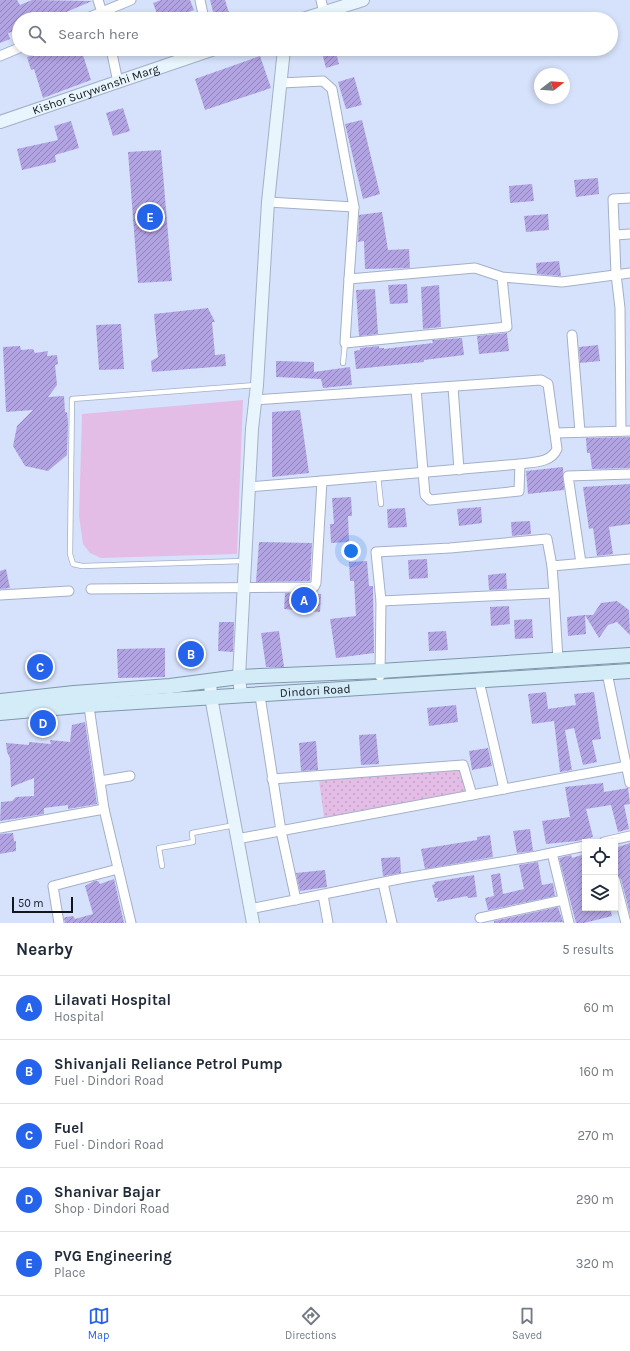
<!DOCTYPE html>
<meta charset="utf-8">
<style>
:root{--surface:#fff;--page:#f2f2f3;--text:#1f2937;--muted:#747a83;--line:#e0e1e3;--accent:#2563eb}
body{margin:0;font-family:Karla,sans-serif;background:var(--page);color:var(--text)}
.controls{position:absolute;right:12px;bottom:12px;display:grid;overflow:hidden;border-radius:0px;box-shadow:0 2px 6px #0003}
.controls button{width:36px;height:36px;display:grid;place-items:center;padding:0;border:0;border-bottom:1px solid var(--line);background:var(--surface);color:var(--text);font:20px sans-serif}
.compass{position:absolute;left:534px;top:68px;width:36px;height:36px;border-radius:50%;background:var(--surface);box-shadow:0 2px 6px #0003;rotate:73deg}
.scale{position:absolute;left:12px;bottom:10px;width:61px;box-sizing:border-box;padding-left:4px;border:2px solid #12171f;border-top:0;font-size:11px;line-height:14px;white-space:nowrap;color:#12171f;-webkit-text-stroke:3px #d6e2fb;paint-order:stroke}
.you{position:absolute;left:351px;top:551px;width:14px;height:14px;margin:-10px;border:3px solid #fff;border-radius:50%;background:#1a73e8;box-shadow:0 0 0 6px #1a73e833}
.badge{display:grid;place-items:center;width:26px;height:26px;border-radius:50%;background:var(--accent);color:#fff;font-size:13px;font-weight:700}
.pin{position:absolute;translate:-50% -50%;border:2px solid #fff;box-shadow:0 1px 4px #0006}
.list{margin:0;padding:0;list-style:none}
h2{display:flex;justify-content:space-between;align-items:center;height:52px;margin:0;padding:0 16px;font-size:17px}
h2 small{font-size:13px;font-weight:400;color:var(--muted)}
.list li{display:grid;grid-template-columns:26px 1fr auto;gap:12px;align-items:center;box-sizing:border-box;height:64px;padding:0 16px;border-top:1px solid var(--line)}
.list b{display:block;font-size:15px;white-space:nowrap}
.list p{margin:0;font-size:13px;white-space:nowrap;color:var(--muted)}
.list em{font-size:13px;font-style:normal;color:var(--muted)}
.icon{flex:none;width:22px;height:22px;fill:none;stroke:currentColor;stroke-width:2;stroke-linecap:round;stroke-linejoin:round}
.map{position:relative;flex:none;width:630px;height:923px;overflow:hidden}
.search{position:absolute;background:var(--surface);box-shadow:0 2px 6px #0003;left:12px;right:12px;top:12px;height:44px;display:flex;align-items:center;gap:10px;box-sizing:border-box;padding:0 14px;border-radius:22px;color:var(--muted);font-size:15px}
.sheet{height:372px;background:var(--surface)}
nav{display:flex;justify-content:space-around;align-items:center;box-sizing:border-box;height:56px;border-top:1px solid var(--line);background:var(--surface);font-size:11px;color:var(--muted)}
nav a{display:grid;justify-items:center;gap:2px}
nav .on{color:var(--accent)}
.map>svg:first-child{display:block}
.green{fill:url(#green-dots)}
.pitch{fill:#e4bde6}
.building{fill:url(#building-hatch)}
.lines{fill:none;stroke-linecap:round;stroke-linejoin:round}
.lane-casing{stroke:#a4b0c8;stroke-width:6}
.street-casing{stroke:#a4b0c8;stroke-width:11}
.secondary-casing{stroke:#a4b0c8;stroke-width:14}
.primary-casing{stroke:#7d98a9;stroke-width:16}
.lane{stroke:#fff;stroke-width:4.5}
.street{stroke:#fff;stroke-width:9}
.secondary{stroke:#e9f5fc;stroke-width:12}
.primary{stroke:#d4ebf8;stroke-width:14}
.labels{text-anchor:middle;stroke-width:3.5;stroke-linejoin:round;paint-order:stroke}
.street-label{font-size:12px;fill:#12171f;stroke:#d6e2fb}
</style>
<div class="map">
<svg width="630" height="923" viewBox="0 0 630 923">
<defs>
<pattern id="green-dots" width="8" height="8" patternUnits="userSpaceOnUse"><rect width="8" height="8" fill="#e4bde6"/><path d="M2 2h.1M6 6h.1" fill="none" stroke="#c3a2c5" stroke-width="1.8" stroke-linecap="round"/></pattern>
<pattern id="building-hatch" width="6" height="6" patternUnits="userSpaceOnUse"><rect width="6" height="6" fill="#b2a3e2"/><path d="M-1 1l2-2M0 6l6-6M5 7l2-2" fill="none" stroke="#8f84b7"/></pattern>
</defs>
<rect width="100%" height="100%" fill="#d6e2fb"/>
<path class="green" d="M460,768L467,793L326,819L324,817L319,780Z"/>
<path class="pitch" d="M243,400L237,554L101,558L90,553L83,544L79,516L82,414Z"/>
<g class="building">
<path d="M0,0H17L20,5L32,0L92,1L50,19H19V30L8,33L10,39L0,43Z"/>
<path d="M161,0H190L194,10L172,19H159L153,3Z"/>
<path d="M210,0H225L231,19H215Z"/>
<path d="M51,49H81L91,80L43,98L34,69L31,70L27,57Z"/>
<path d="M321,49H335L339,64L326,68Z"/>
<path d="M260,56L271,88L205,110L195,79Z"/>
<path d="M354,77L362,105L346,109L338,82Z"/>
<path d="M123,108L130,131L113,136L106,113Z"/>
<path d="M362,120L380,194L363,199L345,124Z"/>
<path d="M71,121L79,148L55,155L56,162L22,170L17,149L58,140L54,126Z"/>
<path d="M161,150L172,281L138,283L128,152Z"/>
<path d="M598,178L599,194L576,197L574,180Z"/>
<path d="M532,184L534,201L510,203L509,186Z"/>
<path d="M382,212L388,250L409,249L410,268L365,269L364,241L358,242L359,215Z"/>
<path d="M548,214L549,230L526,232L524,216Z"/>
<path d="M559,261L561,276L537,274L536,263Z"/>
<path d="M407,284L408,303L390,304L388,285Z"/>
<path d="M439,285L441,327L423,329L421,287Z"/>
<path d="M375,289L378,334L359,336L356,290Z"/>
<path d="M208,308L215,322H212L215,355L225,354L226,366L152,372L151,361L158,357L154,314Z"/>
<path d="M121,324L124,369L99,370L96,325Z"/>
<path d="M507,333L509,351L479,354L477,336Z"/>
<path d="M462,338L464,355L424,360V362L356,369L354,351L360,350V348L379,346V348H384V349L433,343L432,340Z"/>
<path d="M598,345L600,361L580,363L579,347Z"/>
<path d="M20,346L21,350L33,349L35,353L48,351L47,356L57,355L58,364L55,365L57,385L48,397L64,396L65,412H67L68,422L67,455L48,471L25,466L13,446L17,426L33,410L6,412L3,347Z"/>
<path d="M276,361L314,362V372L350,367L352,385L323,388L321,379L276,377Z"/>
<path d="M300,410L309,473L272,477V412Z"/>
<path d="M630,437V468L592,469L590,453H587L586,438Z"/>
<path d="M563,467L564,490L528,494L526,471Z"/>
<path d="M630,484V524L609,527L613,554L597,556L593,528L589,529L583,487Z"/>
<path d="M351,497L352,516H348L349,542L331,543L330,524H334L332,498Z"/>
<path d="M481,507L482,523L459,526L457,509Z"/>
<path d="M405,508L407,527L388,528L387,509Z"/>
<path d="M530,521L531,534L512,536L511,522Z"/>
<path d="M259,542L312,543L310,581L256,582Z"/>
<path d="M427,559L428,578L409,579L408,560Z"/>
<path d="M367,561L369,586H373L374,653L336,658L330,619L356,616L354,581H350L349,562Z"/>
<path d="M6,569L10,588L0,589V571Z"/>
<path d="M506,573L507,589L489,590L488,575Z"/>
<path d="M285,593L321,594L320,612L284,609Z"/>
<path d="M617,601L629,610L630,635L617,622L608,625L599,638L585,615H593L601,603Z"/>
<path d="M509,606L510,624L491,626L490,607Z"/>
<path d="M585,615L586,634L568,636L567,617Z"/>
<path d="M532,619L533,638L515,639L514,620Z"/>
<path d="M219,622H234L233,652L218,651Z"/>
<path d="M279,631L284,667H266L261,633Z"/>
<path d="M446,631L448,650L429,651L428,632Z"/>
<path d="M165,648V677L118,678L117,649Z"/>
<path d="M546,692L548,709L576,705L574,694L594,692L601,739L592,740L597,762L583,765L574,728L565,730L572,770L560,772L554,721L532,724L528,694Z"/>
<path d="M456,705L458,722L429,726L427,708Z"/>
<path d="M85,722L97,804L68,809V805L44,808V814L0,821L1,802L12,801L16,797L34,796V778L11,787L10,758L7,752L6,743L29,745V742L51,744L50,740L70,742L72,725Z"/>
<path d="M376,734L379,764L361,765L359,735Z"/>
<path d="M316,741L318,770L301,771L299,743Z"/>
<path d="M488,748L492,766L472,770L469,751Z"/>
<path d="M603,783L604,792L628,788L630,804L624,805L629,829L618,832L611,805L586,809L593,837L577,841L546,844L542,821L570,817L565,787Z"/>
<path d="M530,829L533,851L517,853L513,831Z"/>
<path d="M13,833L14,841H16V851L0,854V834Z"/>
<path d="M490,835L493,857L425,869L421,849L477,840V837Z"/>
<path d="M630,843V914L621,879L615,872V848Z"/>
<path d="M585,854V908H610L612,916L584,923H576L559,858L571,855L572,858Z"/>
<path d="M400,857L401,873L383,876L381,858Z"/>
<path d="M538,862L542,885L553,883L555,896L488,910L485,898L494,896L491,875L500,873L503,894L524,889L519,865Z"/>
<path d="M325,870L327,887L300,891L296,873Z"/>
<path d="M474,875L477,897L468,898L467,896L437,902L438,898H435L432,885L435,884L434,882Z"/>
<path d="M114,879L124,923H65L64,918L66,917L73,916L75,919L93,914L85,886L94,881H98L100,884Z"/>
<path d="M558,907L563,922L494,923V921Z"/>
</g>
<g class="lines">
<g class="lane-casing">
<g id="lane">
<path d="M343,363L345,343"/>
<path d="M378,476L381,504"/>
<path d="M244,561L82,566L73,564L70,554L72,399L257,385"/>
<path d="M162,866L159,848L193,842L192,833L235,825"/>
</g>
</g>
<g class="street-casing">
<g id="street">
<path d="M98,0L104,19"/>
<path d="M200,0L204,19"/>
<path d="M321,0L324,13"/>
<path d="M85,19L131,0"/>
<path d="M111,49L118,82"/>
<path d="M0,56L19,48"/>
<path d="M281,83L323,81L332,89L354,207"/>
<path d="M268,202L354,207L349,279"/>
<path d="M615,235L630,234"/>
<path d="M502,277L507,327L345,343L349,279L475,268L502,277L562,282L630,273"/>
<path d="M572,335L580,432"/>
<path d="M453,387L459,470"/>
<path d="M416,389L425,495L430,500L519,491L520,464"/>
<path d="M621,431L620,308L616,274L613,199L630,198"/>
<path d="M555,433L630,431"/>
<path d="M248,487L322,481"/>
<path d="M581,563L568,476L630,474"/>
<path d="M91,589L314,587L316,583L322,481L520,464C533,462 551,463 557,449L548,384L541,380L254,400"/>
<path d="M554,593L558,660"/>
<path d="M0,595L69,591"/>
<path d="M381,601L554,593L552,566L630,559"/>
<path d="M607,673L630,783"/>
<path d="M380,676L381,601L376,552L450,548L547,539L552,566"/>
<path d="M479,681L504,789"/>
<path d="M260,696L281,831L296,900"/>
<path d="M88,700L104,809L131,923"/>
<path d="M272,779L463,765L472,795"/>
<path d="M100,781L130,776"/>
<path d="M0,828L104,809"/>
<path d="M237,839L627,766"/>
<path d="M604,842L630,836"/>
<path d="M552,853L569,923"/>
<path d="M615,880L626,923"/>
<path d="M383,883L392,923"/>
<path d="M323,895L328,923"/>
<path d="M250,909L404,878L537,856L585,846"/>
<path d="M480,918L563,900"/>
<path d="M59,923L53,886L118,869"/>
</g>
</g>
<g class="secondary-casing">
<g id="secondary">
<path d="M303,19L363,0"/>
<path id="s1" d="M0,122L214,49"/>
<path d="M210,680L211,697L253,923"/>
<path d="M241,695L239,677L252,429L257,385L268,202L284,49"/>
</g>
</g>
<g class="primary-casing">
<g id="primary">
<path d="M0,701L74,693L170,686L239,677L380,671L630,655"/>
<path id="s2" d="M0,713L89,705L630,671"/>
</g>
</g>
<use href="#lane" class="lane"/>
<use href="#street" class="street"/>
<use href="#secondary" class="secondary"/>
<use href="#primary" class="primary"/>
</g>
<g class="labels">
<g class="street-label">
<text dy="4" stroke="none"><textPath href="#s1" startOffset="101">Kishor Surywanshi Marg</textPath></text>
<text dy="4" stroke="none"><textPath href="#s2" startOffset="316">Dindori Road</textPath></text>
</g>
</g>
</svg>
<div class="controls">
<button><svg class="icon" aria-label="locate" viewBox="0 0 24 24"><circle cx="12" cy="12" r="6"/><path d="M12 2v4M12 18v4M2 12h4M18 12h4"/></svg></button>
<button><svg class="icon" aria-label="layers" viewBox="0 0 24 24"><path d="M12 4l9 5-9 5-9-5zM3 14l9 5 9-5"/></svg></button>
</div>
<svg class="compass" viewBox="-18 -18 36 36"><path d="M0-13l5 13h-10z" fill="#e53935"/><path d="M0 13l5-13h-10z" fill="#747a83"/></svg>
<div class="scale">50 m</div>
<div class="you"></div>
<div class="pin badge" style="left:304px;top:600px">A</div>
<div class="pin badge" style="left:191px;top:654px">B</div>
<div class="pin badge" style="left:40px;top:667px">C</div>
<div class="pin badge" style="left:43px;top:723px">D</div>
<div class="pin badge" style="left:150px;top:217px">E</div>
<div class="search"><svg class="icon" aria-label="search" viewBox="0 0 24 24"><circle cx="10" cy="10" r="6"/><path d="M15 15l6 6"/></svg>Search here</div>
</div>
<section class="sheet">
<h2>Nearby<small>5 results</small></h2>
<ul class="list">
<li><span class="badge">A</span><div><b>Lilavati Hospital</b><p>Hospital</p></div><em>60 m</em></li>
<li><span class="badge">B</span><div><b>Shivanjali Reliance Petrol Pump</b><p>Fuel · Dindori Road</p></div><em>160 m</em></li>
<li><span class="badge">C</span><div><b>Fuel</b><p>Fuel · Dindori Road</p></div><em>270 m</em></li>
<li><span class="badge">D</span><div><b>Shanivar Bajar</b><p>Shop · Dindori Road</p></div><em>290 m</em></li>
<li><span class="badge">E</span><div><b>PVG Engineering</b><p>Place</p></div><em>320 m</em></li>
</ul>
</section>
<nav>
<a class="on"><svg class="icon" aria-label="map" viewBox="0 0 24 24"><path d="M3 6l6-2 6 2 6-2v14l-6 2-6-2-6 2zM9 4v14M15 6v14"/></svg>Map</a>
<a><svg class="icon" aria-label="directions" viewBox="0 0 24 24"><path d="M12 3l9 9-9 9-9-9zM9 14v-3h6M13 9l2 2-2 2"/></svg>Directions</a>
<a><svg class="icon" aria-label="saved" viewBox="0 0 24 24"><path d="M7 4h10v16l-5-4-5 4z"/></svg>Saved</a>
</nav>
